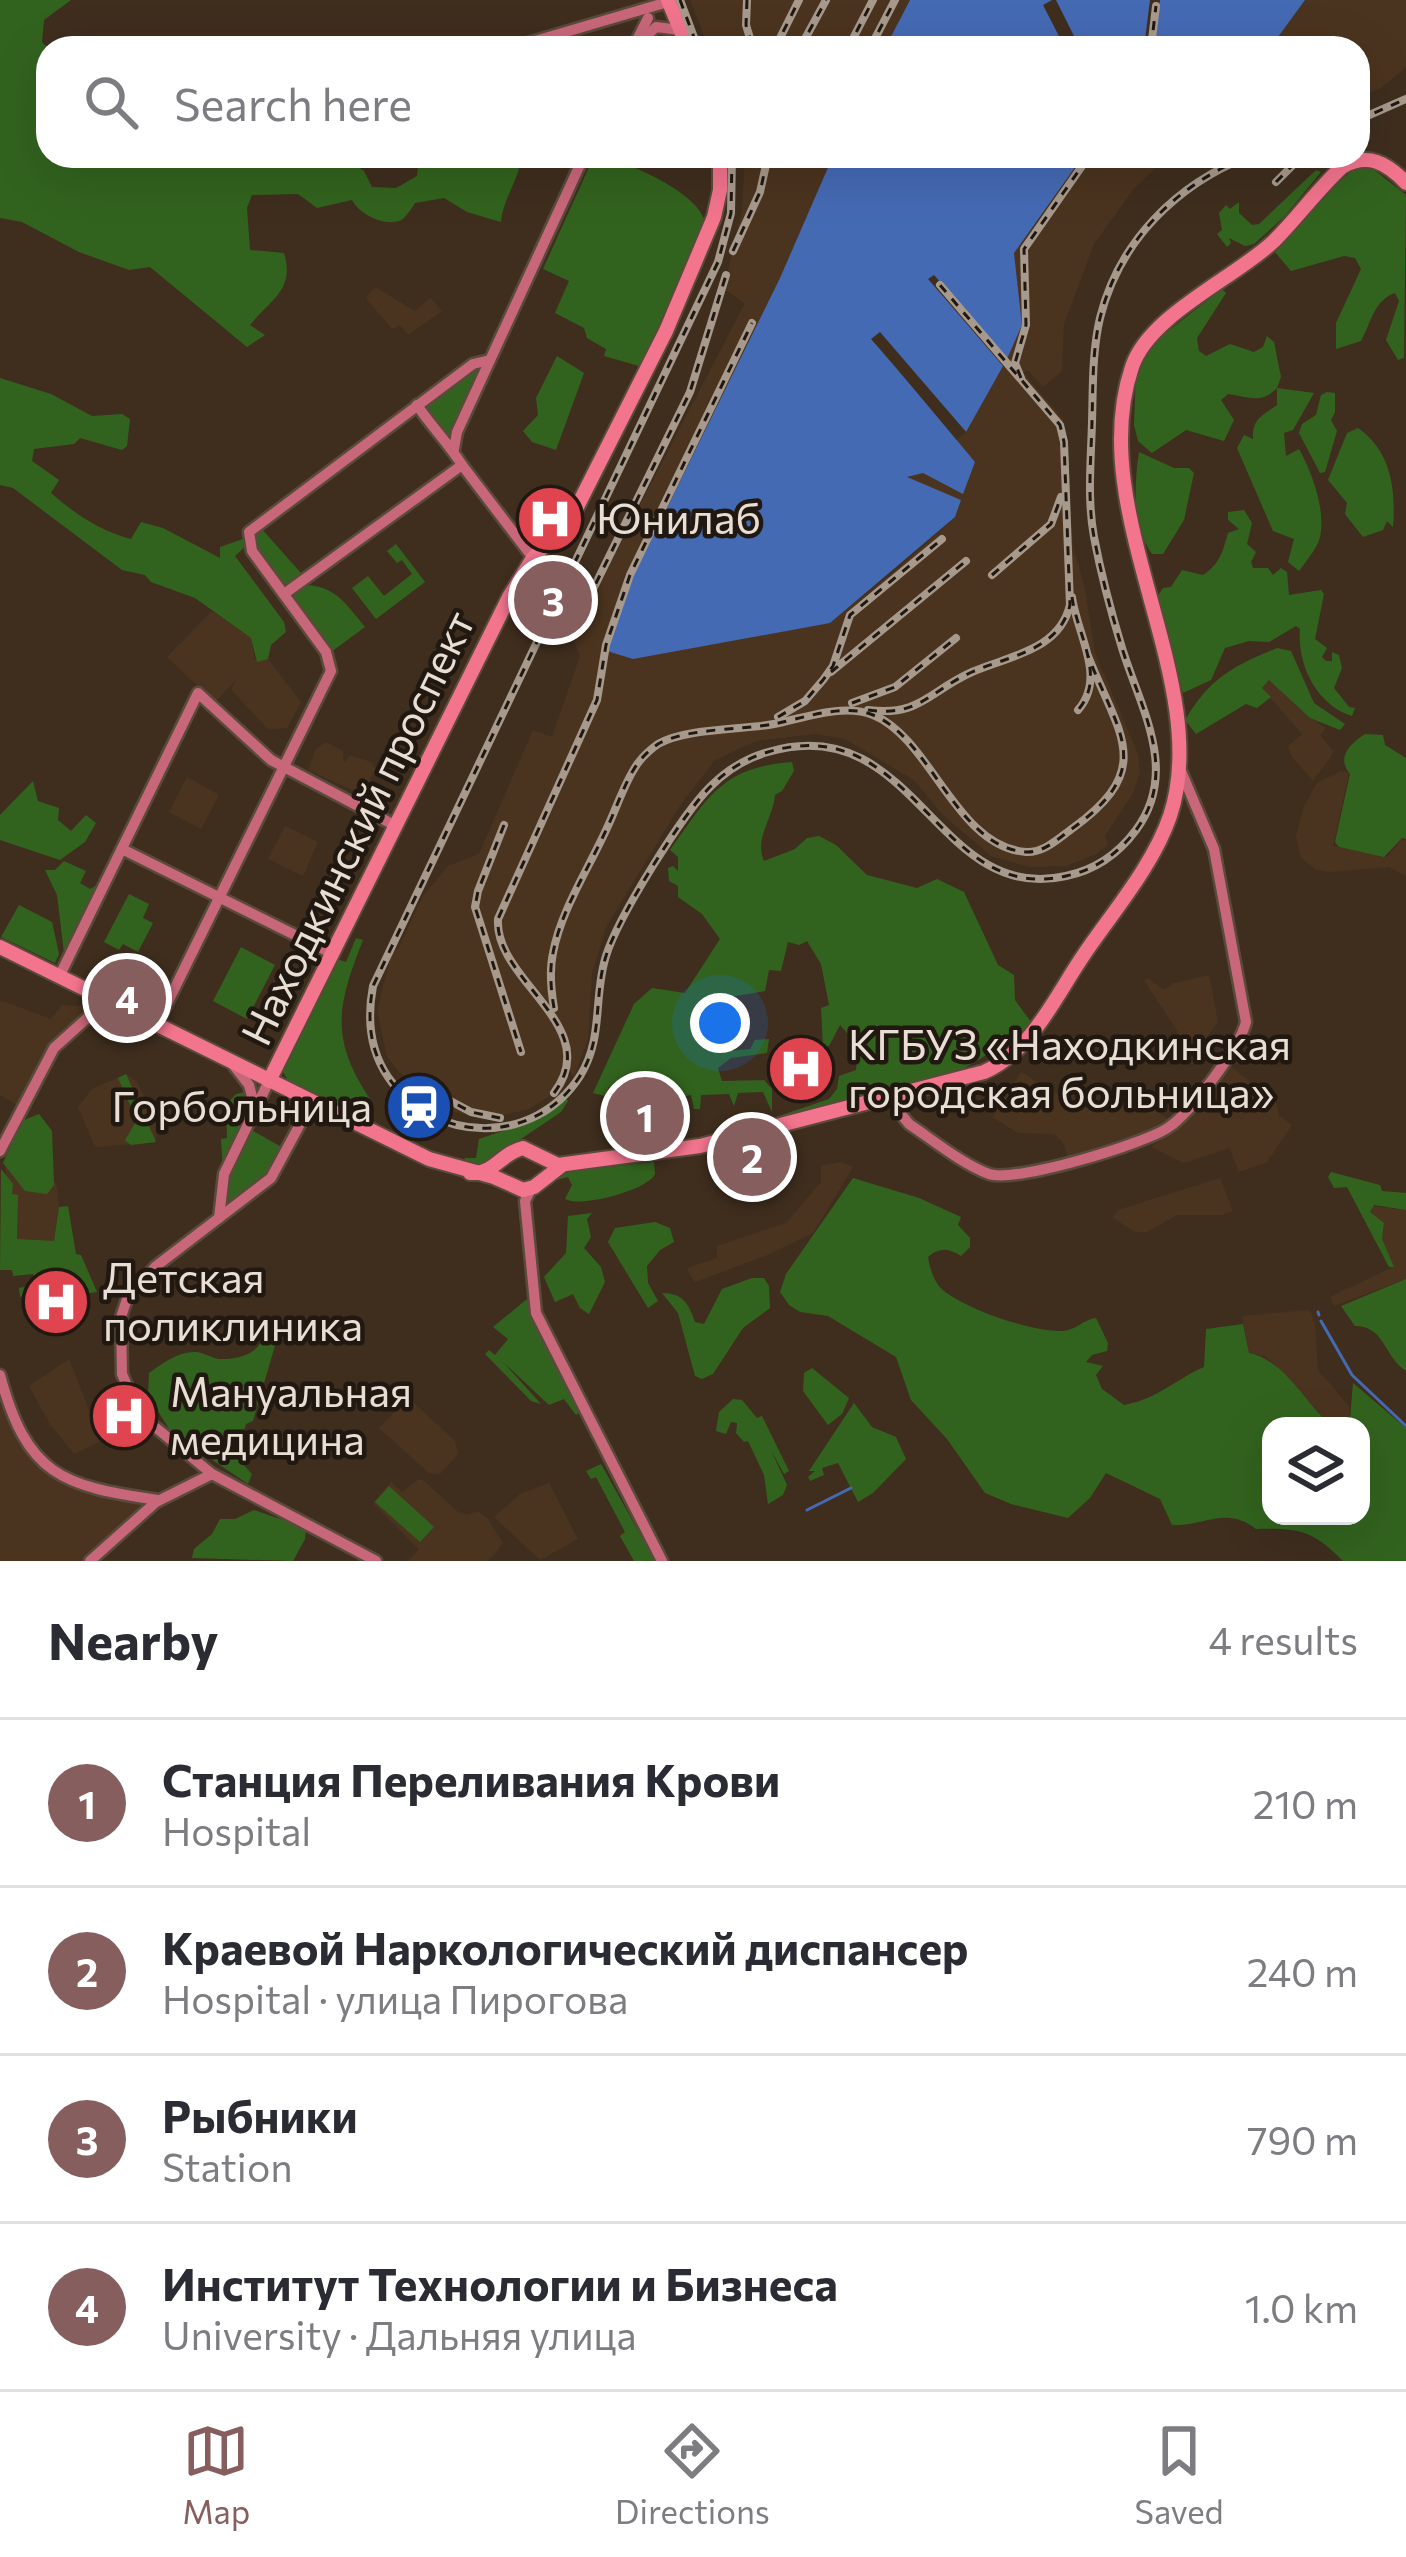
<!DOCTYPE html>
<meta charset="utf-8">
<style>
:root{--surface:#fff;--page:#f2f2f3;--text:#2b2b33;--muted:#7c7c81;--line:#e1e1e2;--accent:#865e5e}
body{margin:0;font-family:Commissioner,sans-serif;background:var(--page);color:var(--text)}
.controls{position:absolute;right:36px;bottom:36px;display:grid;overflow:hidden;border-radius:24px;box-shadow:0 12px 48px #0002}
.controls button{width:108px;height:108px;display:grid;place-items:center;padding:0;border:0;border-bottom:3px solid var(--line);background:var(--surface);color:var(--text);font:60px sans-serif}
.you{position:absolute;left:720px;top:1023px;width:42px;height:42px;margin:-30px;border:9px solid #fff;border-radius:50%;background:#1a73e8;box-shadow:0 0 0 18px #1a73e833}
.badge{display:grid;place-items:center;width:78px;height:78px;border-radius:50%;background:var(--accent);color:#fff;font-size:39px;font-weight:700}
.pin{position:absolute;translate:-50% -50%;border:6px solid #fff;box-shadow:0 3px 12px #0006}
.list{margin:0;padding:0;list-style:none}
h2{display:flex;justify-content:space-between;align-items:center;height:156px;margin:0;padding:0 48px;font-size:51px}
h2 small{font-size:39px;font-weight:400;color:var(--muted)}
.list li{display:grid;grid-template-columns:78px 1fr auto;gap:36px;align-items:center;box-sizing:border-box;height:168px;padding:0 48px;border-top:3px solid var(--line)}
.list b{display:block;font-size:45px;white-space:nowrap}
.list p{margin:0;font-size:39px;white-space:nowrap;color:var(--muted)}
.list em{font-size:39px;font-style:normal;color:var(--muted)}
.icon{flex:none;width:66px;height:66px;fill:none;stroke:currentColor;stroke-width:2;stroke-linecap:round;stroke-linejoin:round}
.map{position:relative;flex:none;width:1406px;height:1561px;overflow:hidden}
.search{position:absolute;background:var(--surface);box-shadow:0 12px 48px #0002;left:36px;right:36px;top:36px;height:132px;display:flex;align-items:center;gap:30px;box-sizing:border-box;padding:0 42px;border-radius:36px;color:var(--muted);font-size:45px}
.sheet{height:828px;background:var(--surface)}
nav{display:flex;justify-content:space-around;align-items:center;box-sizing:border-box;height:168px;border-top:3px solid var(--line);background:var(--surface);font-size:33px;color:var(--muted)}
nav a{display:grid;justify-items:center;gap:6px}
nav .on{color:var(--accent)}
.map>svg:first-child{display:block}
.built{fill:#4b341f}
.green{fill:#32631e;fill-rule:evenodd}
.water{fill:#456ab4}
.pier{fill:#3f2e1e}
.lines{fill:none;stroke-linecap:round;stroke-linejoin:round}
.stream{stroke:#456ab4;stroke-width:3}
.secondary-casing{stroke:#5a4a3b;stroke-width:15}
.primary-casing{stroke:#5a4a3b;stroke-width:18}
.secondary{stroke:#c9677a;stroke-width:10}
.primary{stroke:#f2748d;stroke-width:14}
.rail-casing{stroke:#a79a8d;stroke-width:8}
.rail{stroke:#201811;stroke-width:3;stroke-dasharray:9;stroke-linecap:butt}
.labels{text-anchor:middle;stroke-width:9;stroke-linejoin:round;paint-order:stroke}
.poi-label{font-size:42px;fill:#e9ded4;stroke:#201811;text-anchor:start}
.street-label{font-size:42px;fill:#e9ded4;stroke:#201811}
</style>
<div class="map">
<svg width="1406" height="1561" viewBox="0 0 1406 1561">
<rect width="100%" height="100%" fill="#3f2e1e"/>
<g class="built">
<path d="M690,0H910L885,48H709Z"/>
<path d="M1305,0H1406V67L1381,88L1358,98V48H1270Z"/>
<path d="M745,156H833L780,278L632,579L608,650L830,623L898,568L955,518L960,500L907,478L923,472L958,439L871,339L928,280L1006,358L1022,325L1014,253L1083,156H1168L1132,191L1094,244L1064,324L1062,371L1043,387L1028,370L1023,373L1063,419L1073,546L1085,589L1095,653L1138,754L1140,773L1133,793L1105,836L1108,845L1096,854L1067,866L1029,867L991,856L942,814L914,780L845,739L817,734L756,741L715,760L681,804L606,927L592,974L588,1039L574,1077L567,1068L550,1096L529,1109L487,1119L428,1106L387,1057L377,1010L392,952L399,947L423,896L448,866L479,854L533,730L552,737L580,656L572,636L745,303L724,289L742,209Z"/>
<path d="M375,287L415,311L430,298L442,311L408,335L400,325L392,329L366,298Z"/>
<path d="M212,611L251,638L255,660L268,659L301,702L287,728L268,729L231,690L236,680L215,702L167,657Z"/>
<path d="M1269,680L1310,718L1326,728L1320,735L1334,752L1313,781L1292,757L1288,746L1302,734L1262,688Z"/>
<path d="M326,742L343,751L344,763L350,755L371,762L376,770L370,779L372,787L361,794L308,770L316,749Z"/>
<path d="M1341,771L1349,773L1333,846L1387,857L1402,839L1406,841V876L1389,867L1330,872L1315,869L1301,858L1296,836L1304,806L1317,783Z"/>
<path d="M187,777L219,795L201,829L169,812Z"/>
<path d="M285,826L318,842L303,876L268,859Z"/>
<path d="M1209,975L1218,1022L1193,1055L1144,980L1148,978L1164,990L1174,983Z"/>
<path d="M0,1000L51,1019L62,1005L97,1007L74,1027L21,1107L0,1095Z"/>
<path d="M1230,1066L1276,1102L1279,1116L1292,1125L1267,1162L1239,1172L1229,1148L1184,1163L1151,1147L1178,1129Z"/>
<path d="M1021,1072L1082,1109L1128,1089L1167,1119L1142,1134L1068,1156L1062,1141L1054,1134L1018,1133L992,1117Z"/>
<path d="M126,1074L137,1082L155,1118L156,1142L95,1147L78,1107L92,1089Z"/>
<path d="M39,1114L49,1134L53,1179L56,1183L59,1204L53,1250L12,1248L5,1163L22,1121Z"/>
<path d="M841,1162L853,1167L813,1233L765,1256L695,1282L692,1278L687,1268L717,1258V1246L786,1223L821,1182V1166Z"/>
<path d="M1220,1178L1233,1211L1222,1215H1177L1147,1232H1135L1113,1218L1118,1210Z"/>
<path d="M1372,1206L1406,1210V1279L1334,1306L1330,1297L1393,1267L1382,1239L1384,1226L1370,1215Z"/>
<path d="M1310,1310L1315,1324L1318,1370L1349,1406L1350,1419L1323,1418L1278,1367L1265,1356L1249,1353L1242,1316Z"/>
<path d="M69,1359L101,1441L74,1454L50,1424L29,1386Z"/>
<path d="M0,1390L22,1447L50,1474L84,1493L121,1503L125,1499L149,1502L85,1561H0Z"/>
<path d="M413,1402L455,1441L458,1454L440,1474L429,1473L379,1428L398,1409Z"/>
<path d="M418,1480H423L458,1512L467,1515L478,1511L487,1518L503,1543L493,1556L487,1561H408L419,1549L373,1503L391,1482L402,1492Z"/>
<path d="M549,1483L578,1539L540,1560L494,1517L520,1494Z"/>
</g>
<g class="green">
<path d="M0,0H71L44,20L42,42L48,48V156H340L364,171L372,187L396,188L417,176L419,156H521C520,179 503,198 501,222L467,212L444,198L415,203C414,205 405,218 403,219C387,229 359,214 352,200L317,208L298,194L252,195L247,208L250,250L284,253C295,290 271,299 250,325L265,335L247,347L150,267L129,270L79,252L22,222L0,218Z"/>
<path d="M594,156C623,159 694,190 704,219L682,279L639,366L604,356L606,349L587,338L584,328L555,313L569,281L543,269Z"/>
<path d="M1356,168L1373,169L1406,195L1404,358L1398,360L1386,340L1399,301L1395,293C1374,300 1371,323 1361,341L1336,349V323L1361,269L1355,258L1344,256L1291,271L1275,252L1333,186Z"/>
<path d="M1316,170L1321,172L1284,217L1254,244L1245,246L1229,238L1231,243L1227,247L1217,234L1222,230L1219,213L1226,205L1230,209L1239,202V213L1252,225L1259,224Z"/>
<path d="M1222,289L1226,293L1197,338L1199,351L1206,356L1230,344L1254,352L1263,347L1267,336L1274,342L1281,377L1277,388L1314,393L1293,430L1284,433L1286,456L1299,449C1312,472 1326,511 1320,537C1317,549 1306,561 1299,571L1288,562L1294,539L1273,531L1237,448L1244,435L1253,439C1252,419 1262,416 1277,405V388C1261,404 1250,397 1228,394L1221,400L1234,420L1224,441L1186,430L1152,453L1138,441L1134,425L1136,373L1158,339Z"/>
<path d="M557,356L584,373L556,450L532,442L523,431L538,415L536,398Z"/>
<path d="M474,367L480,373L452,435L442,438L421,407Z"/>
<path d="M0,378L51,394L92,416L122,414L130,419L127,446L122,450L80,438L74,444L34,449L32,461L59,480L51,493C75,514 100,531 131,539L141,522L163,528L220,558V547L243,539L247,545L235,556L284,622L286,632L271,645L268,659L257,662L251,638L195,598L151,582L145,575L122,570L13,488L0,485Z"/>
<path d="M1327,392L1335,393V412L1331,420L1337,431L1325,472L1320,473L1299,433L1302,424L1316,415L1321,395Z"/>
<path d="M1358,428C1391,451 1396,489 1393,527L1387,521L1383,530L1363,537L1345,514L1347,503L1328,480L1347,433Z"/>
<path d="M1139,452L1174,468H1189L1194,473L1184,520L1163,554H1152C1132,526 1134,485 1139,452Z"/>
<path d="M1244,510L1252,523L1247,544L1256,552L1251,562L1253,568H1268L1273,575L1281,568L1287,572L1289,595L1321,590L1324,594L1315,639L1327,648L1322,657L1326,661H1332V652L1339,655L1342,668L1334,688L1349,707L1355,708L1352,716C1316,705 1297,664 1300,629L1296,626L1269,642L1249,641L1225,648L1211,680L1183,693L1156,599L1163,588L1171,587L1182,570L1203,575C1220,564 1223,551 1228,533L1239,529L1228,520V512Z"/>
<path d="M260,527L301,573L313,567L286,590L256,551L252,533Z"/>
<path d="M396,544L425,582L376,619L352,588L368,576L384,596L412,574L402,560L397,563L387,551Z"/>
<path d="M302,585C334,584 346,604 365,627L331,652L289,595Z"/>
<path d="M1277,648L1291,651L1314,703L1345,724L1340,730L1310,718L1269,680L1262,688L1271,697L1257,708L1246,704L1196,734L1185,720C1210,678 1233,666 1277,648Z"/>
<path d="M1365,734L1383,735L1385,745L1406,758V839L1402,838L1384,857L1339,847L1335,842L1350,774C1336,757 1350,744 1365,734Z"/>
<path d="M792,762L794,771L782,791L775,795C773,819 754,838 764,861L795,849L807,838L819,836L836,845L867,875L917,888L937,879L964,892L998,965L1014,975L1015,1000L1031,1022L1024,1033L961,1070L732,1132L829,1099L837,1089L839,1076L856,1070L857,1057L865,1053L840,1025L829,1046H823L821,1008L829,1005L821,964L807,941L799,945L788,942L781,971L769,970L765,991L712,1000L713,1007L704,1018L707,1026L725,1039L730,1051L750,1049L755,1040L769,1039L767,1053L731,1058L718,1068L722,1081L764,1080L772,1089V1112L763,1092L738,1093L734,1106L729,1094L701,1095L700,1109H694L691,1095L660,1101L663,1118L673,1117L675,1122L651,1136L658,1125L657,1100L634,1095L630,1106L623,1105L622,1093L615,1087H609L605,1096L593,1093L634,1004L652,988L685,993L720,939L702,914L678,897V886L669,881L668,868L673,866L678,871V857L670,850C708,797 722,767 792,762Z"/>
<path d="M33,781L38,801L59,808L58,820L71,831L86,815L96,823L85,842L60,860L0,840V815Z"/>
<path d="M64,861L86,871L80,883L90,889L97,885L64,953L57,895L45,870H55Z"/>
<path d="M129,894L149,904L143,918L153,923L138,952L123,944L119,950L104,942Z"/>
<path d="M19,905L52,922L59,954L55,963L1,937Z"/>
<path d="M356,938L363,940C337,1006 329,1039 372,1102L354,1115L290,1084L282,1070L336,959L346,962Z"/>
<path d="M241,947L275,965L247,1019L213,1001Z"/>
<path d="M126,1074L156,1142L131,1145L125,1140L137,1120L118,1078Z"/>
<path d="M246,1092L253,1106L223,1170L221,1139L227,1138L226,1105L236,1094Z"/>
<path d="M565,1097L568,1101L561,1112L487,1162L478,1166L463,1163L465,1158H476L479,1139L529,1122Z"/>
<path d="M39,1114L52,1131L54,1185L47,1194L25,1191L3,1163L22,1121Z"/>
<path d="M248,1128L285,1149L271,1174L226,1209L223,1182Z"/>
<path d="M654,1162L655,1174C648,1190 581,1208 565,1199L572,1185L568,1177L553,1181L562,1172Z"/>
<path d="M1,1169L13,1184L12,1194L18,1195L17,1239L54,1241L59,1207L68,1206L76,1254L81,1255L97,1292L76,1295L66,1273L49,1276L54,1288L49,1292L33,1291L20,1297L19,1288L31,1286L35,1278L33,1274L13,1276L12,1270H0Z"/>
<path d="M1331,1172L1380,1185L1382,1191L1406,1193V1210L1374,1205L1370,1212L1384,1223L1382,1239L1394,1267H1389L1347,1187L1334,1188L1328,1177Z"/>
<path d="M853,1178L919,1198L961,1217L958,1225L970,1238V1247L961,1256C949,1248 939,1247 928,1257C930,1269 934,1283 944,1291C968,1310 1032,1332 1062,1331C1075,1331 1084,1319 1096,1318L1108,1343L1107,1351L1092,1355L1086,1362L1103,1366L1096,1375L1102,1389L1124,1405C1160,1398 1174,1380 1204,1367L1206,1329L1243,1324L1249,1353C1281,1359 1301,1395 1323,1418L1350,1419L1353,1383L1406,1428V1561H1343C1312,1530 1299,1528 1256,1529C1226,1505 1203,1527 1172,1525L1160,1499L1106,1473L1090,1498L1068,1518L1011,1504L985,1493L947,1439L911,1400L896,1357L828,1316L800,1312L789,1305L780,1292L786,1274ZM1271,1426H1361V1516H1271Z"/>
<path d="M592,1213L587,1219L591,1237L584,1248L601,1267L605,1282L589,1314L580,1308L573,1294L555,1302L544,1277L566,1253L568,1216Z"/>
<path d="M655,1222L670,1228L674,1242L660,1250L647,1266L648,1283L658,1301L648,1308L608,1242L615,1228Z"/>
<path d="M752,1278H764L769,1286L770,1308L743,1328L713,1374L702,1379L695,1376L678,1313L662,1293C683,1293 689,1304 695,1322L704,1324L722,1289Z"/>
<path d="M1406,1279V1371C1384,1357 1385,1326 1355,1326L1341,1306Z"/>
<path d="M527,1299L531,1317L579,1413L576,1415L564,1399L549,1405L502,1361L541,1404L531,1401L485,1354L489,1350L495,1355L508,1339L493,1327Z"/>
<path d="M272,1327L279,1332L253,1421L246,1424L236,1457L252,1474L248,1484L171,1432L148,1395L149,1373C163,1363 176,1353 193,1352C202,1351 212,1359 221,1359C243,1359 262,1352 265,1330Z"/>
<path d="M812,1368L849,1398L842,1414L828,1425L803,1391L804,1373Z"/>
<path d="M733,1399L742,1400L757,1418L762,1416L789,1471L784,1474L771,1450L787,1485L783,1495L768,1504L764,1475L748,1441L744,1442L736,1433L737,1423L731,1422L726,1434L716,1431L719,1412Z"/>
<path d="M854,1403L872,1427L896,1437L906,1459L873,1493L858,1502L838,1463L822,1468L824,1475L810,1481L808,1477L815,1471H809Z"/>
<path d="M601,1464L655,1561H634L620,1536L625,1532L596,1477L591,1479L586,1471Z"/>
<path d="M389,1486L434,1527L420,1542L375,1502Z"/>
<path d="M254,1510L306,1528L305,1539L293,1561L192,1558L194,1549L212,1534L220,1519H235Z"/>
</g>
<g class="water">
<path d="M910,0H1052L1043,5L1065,48H885Z"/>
<path d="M1056,0H1150L1144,48H1080Z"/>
<path d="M1160,0H1305L1270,48H1155Z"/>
<path d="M833,156H1083L1014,253L1022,325L1007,359L934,275L928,279L1003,366L966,432L880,333L872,339L975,462L963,494L923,473L907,477L961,500L955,517L830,623L633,659L607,651L632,579L780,278Z"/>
</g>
<path class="pier" d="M880,332L966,432L958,439L871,339Z"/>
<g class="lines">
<g class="stream">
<path d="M1318,1312L1319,1315"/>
<path d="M1321,1321L1352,1375L1406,1426"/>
<path d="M807,1510L851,1488"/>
</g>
<g class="secondary-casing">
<g id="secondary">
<path d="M636,42L648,18"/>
<path d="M511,48L668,2"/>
<path d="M634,48L656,27L680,30"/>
<path d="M417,405C431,426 449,444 462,465L533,558"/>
<path d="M454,449L457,432L584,156"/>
<path d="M284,594L462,465"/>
<path d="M122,849L333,954"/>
<path d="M59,977L198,693L271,760L396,826"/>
<path d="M156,1026L331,671L326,652L252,551L249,532L473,364L490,360"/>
<path d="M234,1066L249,1085L255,1108"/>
<path d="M894,1096L900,1113L909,1124C933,1140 962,1164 989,1174C1015,1183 1145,1144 1169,1127C1191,1112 1240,1047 1246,1022L1214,849L1178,764"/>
<path d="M312,1102L271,1178L155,1267L127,1299L121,1317L122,1374L134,1402L149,1422L212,1474L376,1561"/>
<path d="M0,1151L54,1048L106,1001"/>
<path d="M531,1189L525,1201L536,1313L662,1561"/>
<path d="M219,1218L224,1174L269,1081"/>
<path d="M0,1375C27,1475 61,1486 158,1500"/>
<path d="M90,1561L156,1502L212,1474"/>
</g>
</g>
<g class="primary-casing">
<g id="primary">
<path d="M668,0L688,48"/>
<path d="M0,947L429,1159L494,1177L523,1190L534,1187L561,1166"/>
<path d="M269,1081L509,597L533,558L572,517L666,331L714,217L720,190V156"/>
<path d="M470,1173C494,1175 501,1153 523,1148L558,1165L700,1146L984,1072C1032,1051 1055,997 1083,956C1112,913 1153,866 1170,816C1215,682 1083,511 1132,367C1149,315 1235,278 1274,241C1298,217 1317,190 1342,167C1368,152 1387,163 1406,183"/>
</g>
</g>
<use href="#secondary" class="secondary"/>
<use href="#primary" class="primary"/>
<g class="rail-casing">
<g id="rail">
<path d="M680,0L698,48"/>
<path d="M747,0L746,25L753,48"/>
<path d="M775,48L799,0"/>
<path d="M800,48L826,0"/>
<path d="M848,48L873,0"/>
<path d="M870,48L895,0"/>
<path d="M1151,48L1156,6"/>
<path d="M1358,120L1406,99"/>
<path d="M732,156L731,213L718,262L373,986C367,1018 369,1049 388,1077C434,1145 535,1146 580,1076C604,1038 593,996 606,956C618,917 683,813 711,786C727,770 747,758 768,752C916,708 935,906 1066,876C1095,870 1119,853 1136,830C1180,771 1140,707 1122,648C1111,612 1101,574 1094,537C1087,499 1091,460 1092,422C1093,388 1092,352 1100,318C1119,241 1177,184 1249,156"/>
<path d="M1276,182L1302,156"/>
<path d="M733,251L760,192L768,156"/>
<path d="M1021,378L1015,363L1026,325L1024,249L1089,156"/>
<path d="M992,575L1051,524L1061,497"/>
<path d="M1072,597C1077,635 1107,677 1078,710"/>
<path d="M572,632L690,392L726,275"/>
<path d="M831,672L966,561"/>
<path d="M852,703L895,687L956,638"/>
<path d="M868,710C920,717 929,691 972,672C1008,656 1059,651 1070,605L1064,442L1060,425L940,285"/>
<path d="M778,717L805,701L823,680L833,666L850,615L942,539"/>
<path d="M504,825L478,891L475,907L521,1052"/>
<path d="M554,1008C551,990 549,971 553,953C561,910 589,868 607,828C617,807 625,781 638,763C644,755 651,749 658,744C686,728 741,730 774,724C804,718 843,703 873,715C931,738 956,847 1026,852C1044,853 1059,838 1073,828C1156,768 1119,735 1088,656"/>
<path d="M426,1088L471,1112L500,1118"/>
<path d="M554,1093C605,1026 494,981 498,919L597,700L606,645L630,575L752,323"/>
</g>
</g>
<use href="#rail" class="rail"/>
</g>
<defs>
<g id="hospital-disc" transform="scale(3.45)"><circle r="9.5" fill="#e0444e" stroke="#201811"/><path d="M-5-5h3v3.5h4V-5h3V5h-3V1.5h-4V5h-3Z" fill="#fff"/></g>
<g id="station-disc" transform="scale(3.45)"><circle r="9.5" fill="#1a4fb4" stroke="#201811"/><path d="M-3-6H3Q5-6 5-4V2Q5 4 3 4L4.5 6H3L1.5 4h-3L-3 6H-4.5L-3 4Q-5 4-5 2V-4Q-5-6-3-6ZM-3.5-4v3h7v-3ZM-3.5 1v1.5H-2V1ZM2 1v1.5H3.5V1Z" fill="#fff"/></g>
</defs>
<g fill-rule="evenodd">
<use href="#hospital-disc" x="550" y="519"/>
<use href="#hospital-disc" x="801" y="1069"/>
<use href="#station-disc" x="419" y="1107"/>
<use href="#hospital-disc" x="56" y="1302"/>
<use href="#hospital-disc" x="124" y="1416"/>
</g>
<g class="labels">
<g class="poi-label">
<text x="596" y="534">Юнилаб</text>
<text x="848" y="1060">КГБУЗ «Находкинская<tspan x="848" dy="48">городская больница»</tspan></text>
<text x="372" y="1122" text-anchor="end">Горбольница</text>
<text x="103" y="1293">Детская<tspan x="103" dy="48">поликлиника</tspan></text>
<text x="170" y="1407">Мануальная<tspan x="170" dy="48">медицина</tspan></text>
</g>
<g class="street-label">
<text transform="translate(358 828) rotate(-64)" y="15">Находкинский проспект</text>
</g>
</g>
</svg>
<div class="controls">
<button><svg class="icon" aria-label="layers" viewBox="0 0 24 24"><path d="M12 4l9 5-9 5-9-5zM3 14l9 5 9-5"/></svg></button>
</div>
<div class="you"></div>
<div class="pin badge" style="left:645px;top:1116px">1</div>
<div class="pin badge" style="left:752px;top:1157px">2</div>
<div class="pin badge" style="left:553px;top:600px">3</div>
<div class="pin badge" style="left:127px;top:998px">4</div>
<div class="search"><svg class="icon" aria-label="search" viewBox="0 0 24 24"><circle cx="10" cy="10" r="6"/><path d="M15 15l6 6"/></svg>Search here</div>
</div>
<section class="sheet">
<h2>Nearby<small>4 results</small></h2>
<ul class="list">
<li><span class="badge">1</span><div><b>Станция Переливания Крови</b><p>Hospital</p></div><em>210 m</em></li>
<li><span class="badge">2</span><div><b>Краевой Наркологический диспансер</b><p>Hospital · улица Пирогова</p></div><em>240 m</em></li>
<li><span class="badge">3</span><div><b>Рыбники</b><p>Station</p></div><em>790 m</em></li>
<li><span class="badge">4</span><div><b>Институт Технологии и Бизнеса</b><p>University · Дальняя улица</p></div><em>1.0 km</em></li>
</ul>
</section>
<nav>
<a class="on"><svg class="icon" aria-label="map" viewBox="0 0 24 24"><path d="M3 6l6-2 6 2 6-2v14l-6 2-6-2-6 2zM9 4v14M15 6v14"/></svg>Map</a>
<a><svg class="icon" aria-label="directions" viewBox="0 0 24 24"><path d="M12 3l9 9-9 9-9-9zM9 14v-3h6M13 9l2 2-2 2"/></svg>Directions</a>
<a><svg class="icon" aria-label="saved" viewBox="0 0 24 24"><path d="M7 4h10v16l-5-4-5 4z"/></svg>Saved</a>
</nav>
